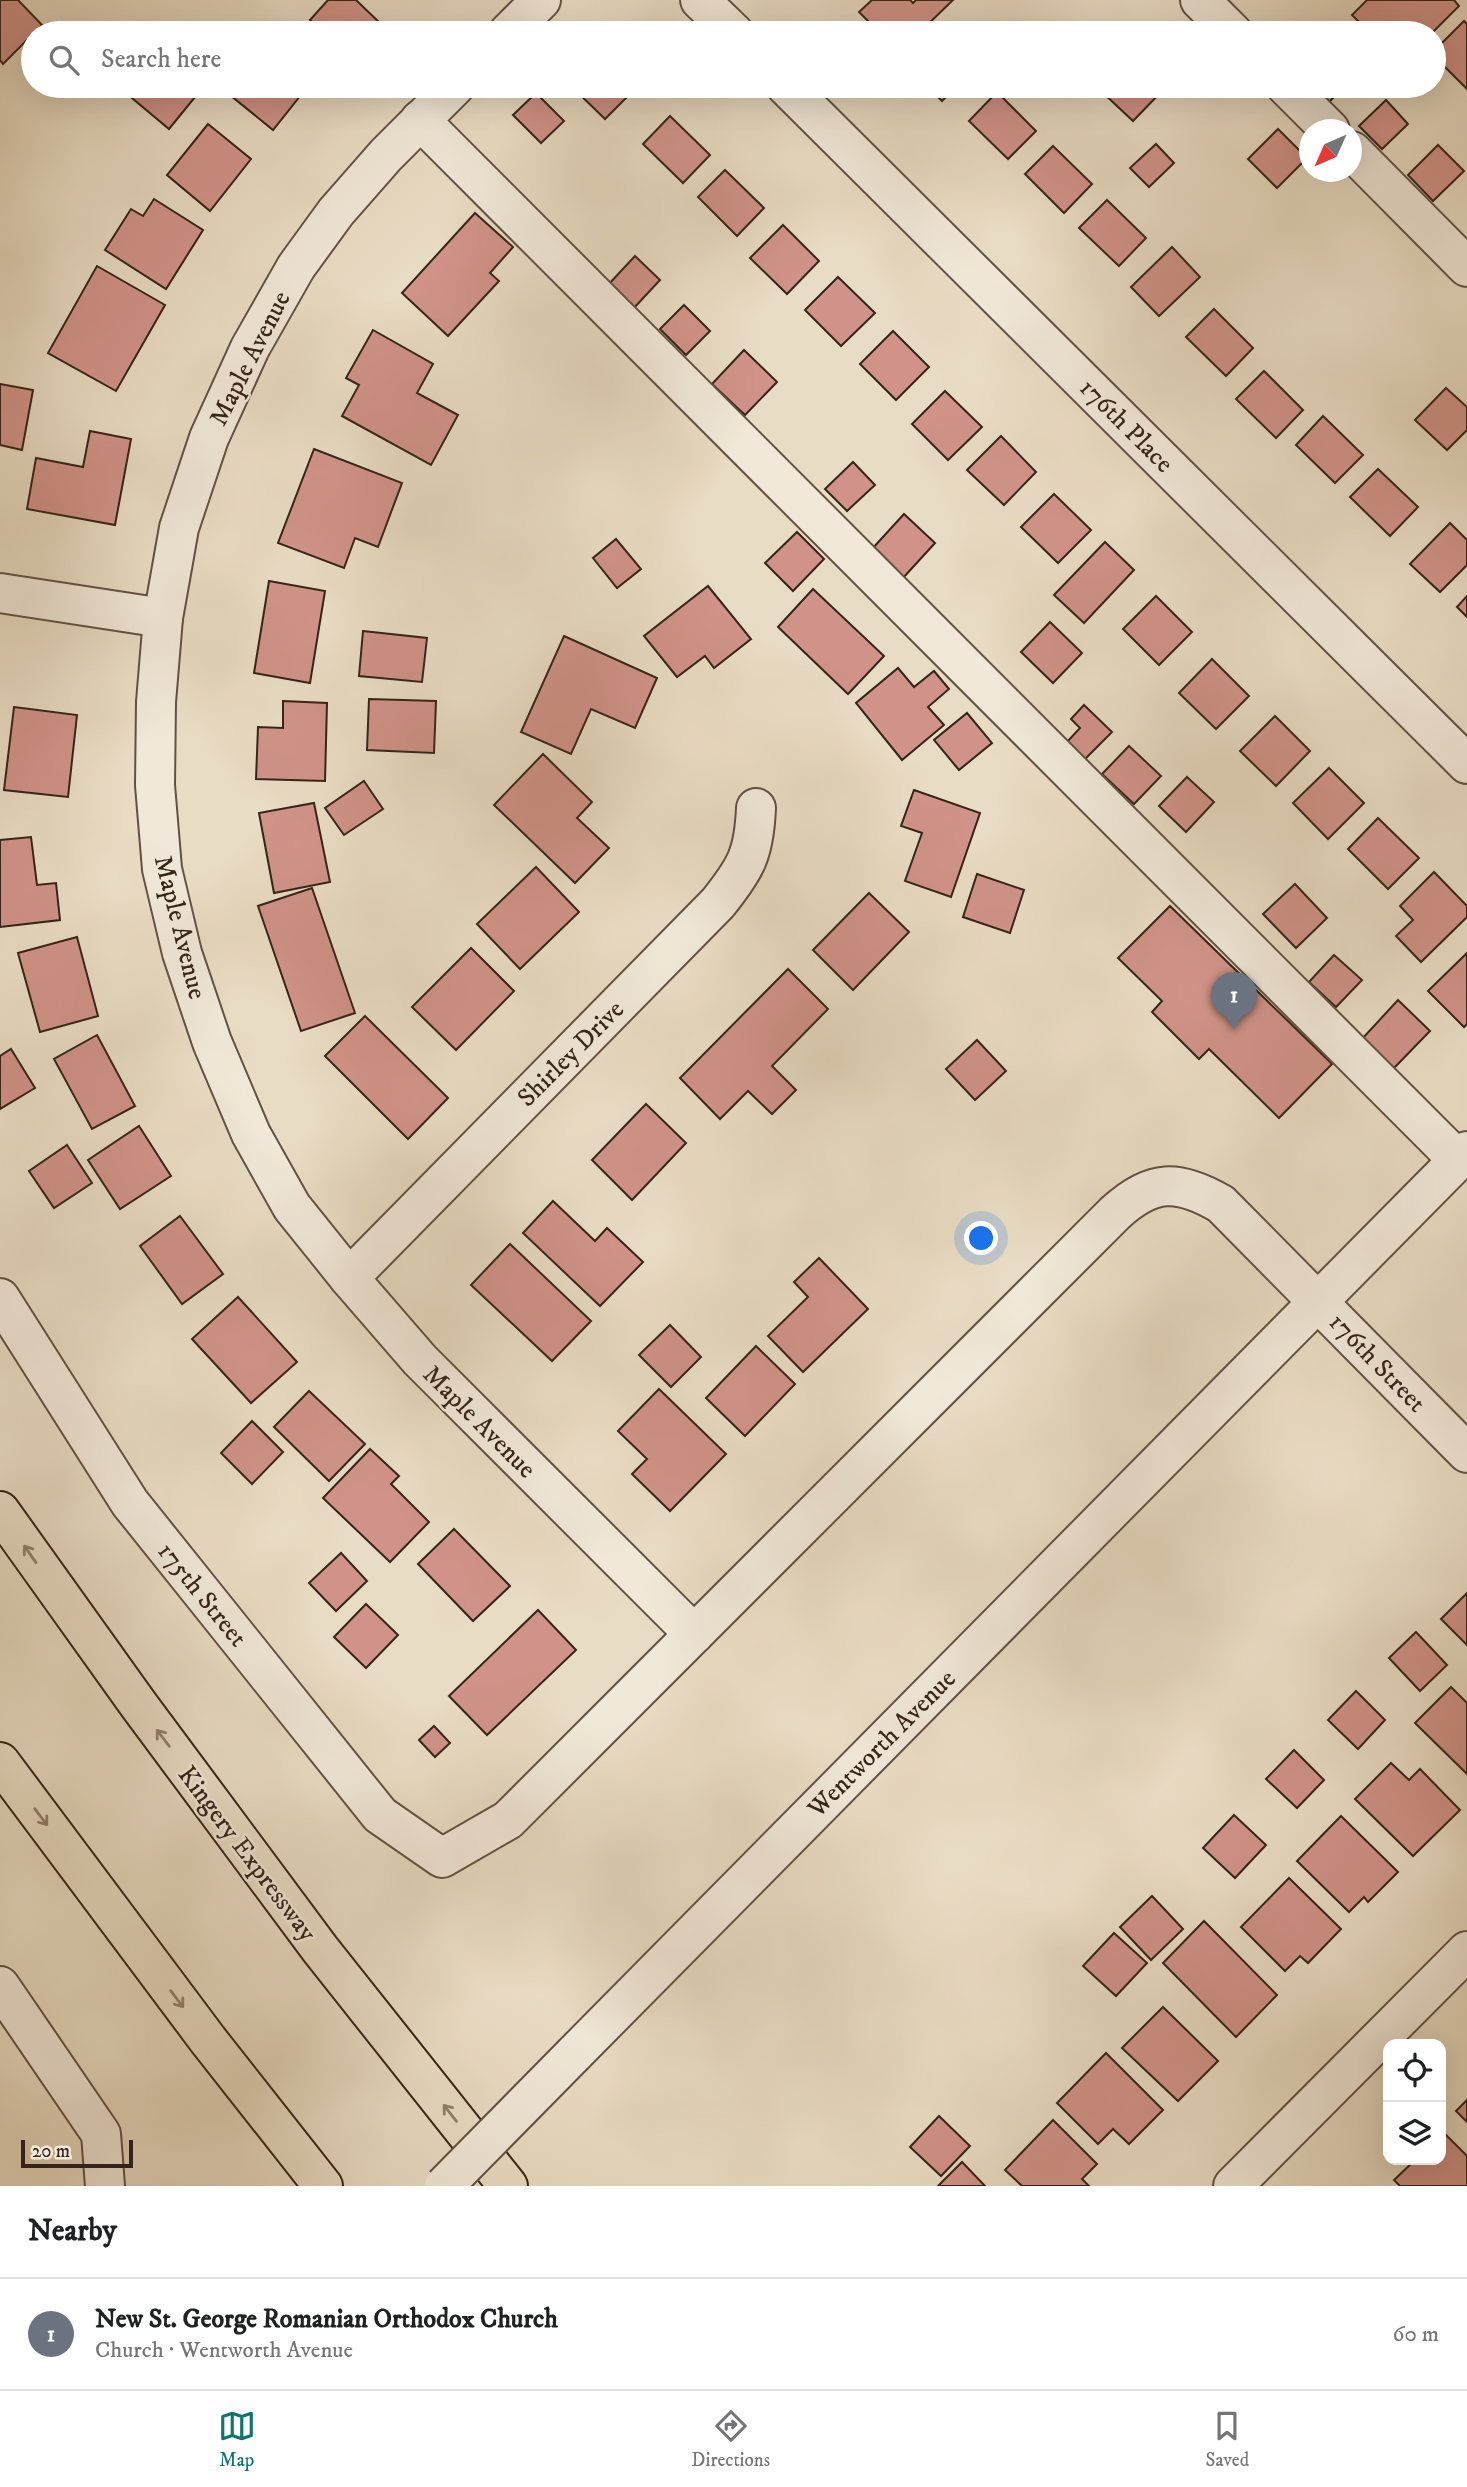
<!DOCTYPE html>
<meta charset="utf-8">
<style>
:root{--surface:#fff;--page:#f6f6f6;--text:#202124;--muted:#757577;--line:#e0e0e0;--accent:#0f766e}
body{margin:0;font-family:"IM FELL DW Pica",serif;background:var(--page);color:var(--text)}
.controls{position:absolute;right:21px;bottom:21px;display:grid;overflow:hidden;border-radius:14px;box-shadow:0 7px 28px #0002}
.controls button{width:63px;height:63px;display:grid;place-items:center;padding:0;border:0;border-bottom:2px solid var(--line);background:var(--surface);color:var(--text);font:35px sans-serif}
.compass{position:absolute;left:1299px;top:119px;width:63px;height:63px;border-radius:50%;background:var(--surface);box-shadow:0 7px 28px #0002;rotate:225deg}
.scale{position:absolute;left:21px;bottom:18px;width:112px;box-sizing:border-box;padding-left:7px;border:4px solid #362319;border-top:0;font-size:19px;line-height:24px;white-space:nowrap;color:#362319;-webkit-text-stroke:5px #f1e8d9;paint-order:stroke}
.you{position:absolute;left:982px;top:1239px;width:24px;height:24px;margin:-18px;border:5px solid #fff;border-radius:50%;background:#1a73e8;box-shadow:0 0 0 10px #1a73e833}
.badge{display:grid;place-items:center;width:46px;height:46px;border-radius:50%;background:var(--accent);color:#fff;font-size:23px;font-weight:700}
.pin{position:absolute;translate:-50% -58px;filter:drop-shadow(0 2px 4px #0008)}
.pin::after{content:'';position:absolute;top:37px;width:24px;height:21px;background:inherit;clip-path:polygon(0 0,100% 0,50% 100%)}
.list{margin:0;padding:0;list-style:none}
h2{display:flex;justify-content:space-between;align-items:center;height:91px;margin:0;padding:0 28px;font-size:30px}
h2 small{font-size:23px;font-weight:400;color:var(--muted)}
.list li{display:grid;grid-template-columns:46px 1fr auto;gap:21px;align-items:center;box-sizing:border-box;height:112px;padding:0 28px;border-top:2px solid var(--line)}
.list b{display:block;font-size:26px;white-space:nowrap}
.list p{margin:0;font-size:23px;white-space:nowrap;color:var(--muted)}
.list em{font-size:23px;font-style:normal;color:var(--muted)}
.icon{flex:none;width:38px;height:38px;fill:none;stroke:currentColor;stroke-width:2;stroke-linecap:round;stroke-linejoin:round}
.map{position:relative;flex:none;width:1467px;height:2186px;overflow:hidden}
.search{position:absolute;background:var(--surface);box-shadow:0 7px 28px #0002;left:21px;right:21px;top:21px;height:77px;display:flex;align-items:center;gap:18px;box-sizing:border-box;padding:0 24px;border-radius:38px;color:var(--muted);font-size:26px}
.sheet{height:203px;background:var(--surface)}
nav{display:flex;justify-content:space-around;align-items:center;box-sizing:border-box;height:98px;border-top:2px solid var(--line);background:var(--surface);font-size:19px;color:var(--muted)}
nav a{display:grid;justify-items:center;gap:4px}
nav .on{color:var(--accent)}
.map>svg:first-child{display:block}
.building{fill:#d19389;stroke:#362319;stroke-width:2}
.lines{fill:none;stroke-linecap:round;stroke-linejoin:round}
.minor-casing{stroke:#635144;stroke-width:42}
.highway-casing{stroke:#362319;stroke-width:42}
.minor{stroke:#f1e8d9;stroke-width:38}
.highway{stroke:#e9dcc4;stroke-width:38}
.minor-bridge-casing{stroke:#635144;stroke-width:42;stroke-linecap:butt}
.minor-bridge{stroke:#f1e8d9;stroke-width:38}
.oneway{stroke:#90806e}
.labels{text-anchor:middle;stroke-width:5;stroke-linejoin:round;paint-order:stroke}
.street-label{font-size:26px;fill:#362319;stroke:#f1e8d9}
</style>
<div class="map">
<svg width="1467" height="2186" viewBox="0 0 1467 2186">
<rect width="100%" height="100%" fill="#e9dcc4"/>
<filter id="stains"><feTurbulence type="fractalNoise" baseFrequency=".00286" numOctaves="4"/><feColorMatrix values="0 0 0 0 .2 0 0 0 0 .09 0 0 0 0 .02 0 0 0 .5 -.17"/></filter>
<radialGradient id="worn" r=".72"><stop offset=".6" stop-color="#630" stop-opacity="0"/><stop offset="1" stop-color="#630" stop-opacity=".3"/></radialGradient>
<g class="building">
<path d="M0,0H18L42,25L3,64L0,60Z"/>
<path d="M328,0H356L381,24L372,33H324L310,20Z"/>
<path d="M872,0H910L913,3L916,0H953L919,33H880L859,12Z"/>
<path d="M1367,0H1454L1459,6L1432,33H1416L1411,28L1406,33H1370L1352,15Z"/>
<path d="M1464,21L1467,24V89L1434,56V51Z"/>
<path d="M142,86H204L169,129L132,98Z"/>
<path d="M237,86H308L273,130L230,95Z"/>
<path d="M571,86H638L605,119Z"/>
<path d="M927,86H957L942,101Z"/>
<path d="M1106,86H1159L1163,90L1133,121L1101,91Z"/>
<path d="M1308,86H1345L1327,104Z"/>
<path d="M997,92L1036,131L1008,159L969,121Z"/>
<path d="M536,93L564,121L541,143L513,115Z"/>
<path d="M1386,100L1408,124L1382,149L1359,126Z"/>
<path d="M670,116L710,155L683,183L643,144Z"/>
<path d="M208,124L251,159L210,211L167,175Z"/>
<path d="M1278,129L1307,158L1277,188L1248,159Z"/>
<path d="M1156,144L1174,163L1149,187L1130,168Z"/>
<path d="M1438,145L1464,171L1433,201L1408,175Z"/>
<path d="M1053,146L1092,184L1064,213L1025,174Z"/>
<path d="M725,170L764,208L737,236L698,197Z"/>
<path d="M154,199L203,230L166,289L105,250L131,209L143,216Z"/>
<path d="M1107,200L1146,238L1119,266L1079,228Z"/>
<path d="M475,213L513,247L490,273L499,281L448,336L402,293Z"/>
<path d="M783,225L819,261L787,294L750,258Z"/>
<path d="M1172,247L1200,277L1159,316L1131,287Z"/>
<path d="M635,256L660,280L633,309L608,285Z"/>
<path d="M97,266L165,305L116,391L48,353Z"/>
<path d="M838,277L875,313L841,346L805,310Z"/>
<path d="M684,305L710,331L686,355L660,329Z"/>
<path d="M1214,309L1253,348L1226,376L1186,337Z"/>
<path d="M373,330L433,364L417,393L458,415L431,465L342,416L359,385L346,378Z"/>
<path d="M893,331L929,367L896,400L860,364Z"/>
<path d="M744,350L777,382L745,415L712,384Z"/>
<path d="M1264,371L1303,410L1276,438L1236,399Z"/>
<path d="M0,384L33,390L22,450L0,445Z"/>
<path d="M1446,388L1467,407V430L1447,450L1415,420Z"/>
<path d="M945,391L982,427L948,460L912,424Z"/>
<path d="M1323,416L1363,455L1335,483L1296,445Z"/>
<path d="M90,431L131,439L115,525L27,509L36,458L83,467Z"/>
<path d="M1001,436L1036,472L1004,505L967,470Z"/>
<path d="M314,449L402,483L378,547L355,538L344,568L278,543Z"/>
<path d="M853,462L875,485L847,511L825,489Z"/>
<path d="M1378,469L1418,507L1390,536L1350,497Z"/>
<path d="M1054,494L1091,530L1058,563L1021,527Z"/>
<path d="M904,514L935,543L903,578L872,549Z"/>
<path d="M1450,523L1467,540V565L1440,592L1410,564Z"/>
<path d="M797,532L824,559L793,591L765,563Z"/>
<path d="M616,539L641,569L617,588L593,558Z"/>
<path d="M1105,542L1134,570L1084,623L1054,595Z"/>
<path d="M269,581L325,591L310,683L254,673Z"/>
<path d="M708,586L751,639L714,668L705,656L677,677L644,636Z"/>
<path d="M813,589L884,656L848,694L778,627Z"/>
<path d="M1156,596L1192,632L1159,665L1123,629Z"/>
<path d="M1467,596V617L1457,607Z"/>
<path d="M1050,622L1082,653L1053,683L1021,652Z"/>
<path d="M363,631L427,638L422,682L359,676Z"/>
<path d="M564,636L657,678L635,728L591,709L571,754L521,732Z"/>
<path d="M1212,659L1249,696L1216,729L1179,693Z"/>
<path d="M898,668L914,687L934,671L949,689L928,707L944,725L902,760L856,703Z"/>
<path d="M369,699L436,701L434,753L367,750Z"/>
<path d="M283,701L327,703L325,781L256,779L258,727L283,728Z"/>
<path d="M1084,705L1112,732L1085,759L1067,742L1080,728L1071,719Z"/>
<path d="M14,707L77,715L68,797L4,790Z"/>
<path d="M967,713L992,743L959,770L934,740Z"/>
<path d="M1275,716L1310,751L1276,786L1240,751Z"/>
<path d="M1129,746L1161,776L1134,804L1102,774Z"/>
<path d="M543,754L592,802L577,818L609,848L575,883L494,805Z"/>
<path d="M1329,768L1364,803L1328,839L1293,803Z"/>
<path d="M1187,777L1214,802L1186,832L1159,806Z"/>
<path d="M364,781L383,809L344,835L325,808Z"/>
<path d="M914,790L980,813L951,897L905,881L922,833L901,826Z"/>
<path d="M314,803L330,882L274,893L259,813Z"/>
<path d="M1378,818L1419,858L1388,889L1348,849Z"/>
<path d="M31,837L37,885L56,883L60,920L0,927V840Z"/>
<path d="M536,867L579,912L520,969L477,924Z"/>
<path d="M1434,872L1467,906V917L1421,962L1396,936L1413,920L1400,906Z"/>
<path d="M977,874L1024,890L1010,933L963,917Z"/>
<path d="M1295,884L1327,918L1296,948L1263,914Z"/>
<path d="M312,888L355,1013L301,1031L258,906Z"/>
<path d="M869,893L909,932L853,990L813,950Z"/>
<path d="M1170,906L1332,1064L1279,1118L1209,1049L1199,1059L1152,1012L1162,1001L1118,958Z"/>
<path d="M77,937L98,1016L40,1032L18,953Z"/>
<path d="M471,948L514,991L456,1050L412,1007Z"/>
<path d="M1467,953V1024L1464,1027L1428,991Z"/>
<path d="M1334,955L1362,980L1336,1007L1309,982Z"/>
<path d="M788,969L828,1009L772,1066L796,1090L772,1114L748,1091L720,1119L680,1078Z"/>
<path d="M1398,1000L1430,1031L1394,1068L1362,1039Z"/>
<path d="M365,1016L448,1098L408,1139L325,1056Z"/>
<path d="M97,1035L135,1106L92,1129L54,1059Z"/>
<path d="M977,1040L1006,1071L975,1100L946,1069Z"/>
<path d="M11,1049L35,1088L0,1109V1056Z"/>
<path d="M646,1104L686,1143L632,1200L592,1160Z"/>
<path d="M139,1126L171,1176L120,1209L88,1160Z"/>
<path d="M67,1145L92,1183L54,1208L29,1171Z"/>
<path d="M553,1201L595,1241L607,1228L643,1262L600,1306L523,1233Z"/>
<path d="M180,1216L223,1274L182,1304L140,1246Z"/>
<path d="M510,1244L591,1321L552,1361L471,1285Z"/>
<path d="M819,1258L868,1309L803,1372L768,1336L808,1297L794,1282Z"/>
<path d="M238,1297L297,1362L251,1403L192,1339Z"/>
<path d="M670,1325L701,1357L671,1387L639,1355Z"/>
<path d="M756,1346L795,1384L745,1436L706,1398Z"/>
<path d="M659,1389L726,1454L670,1511L632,1474L647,1459L618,1431Z"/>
<path d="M309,1391L365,1444L329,1481L274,1427Z"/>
<path d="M252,1421L283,1452L252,1484L221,1453Z"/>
<path d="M370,1449L399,1476L391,1484L429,1522L390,1562L323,1498Z"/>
<path d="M454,1529L510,1586L473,1621L418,1564Z"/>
<path d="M341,1553L367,1581L336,1611L309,1583Z"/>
<path d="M1467,1593V1645L1441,1619Z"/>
<path d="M366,1604L398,1635L366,1668L334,1637Z"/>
<path d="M538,1610L576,1650L487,1735L449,1696Z"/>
<path d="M1416,1632L1447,1665L1420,1691L1389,1658Z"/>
<path d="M1451,1687L1467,1703V1774L1415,1723Z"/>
<path d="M1356,1691L1385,1720L1358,1749L1328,1720Z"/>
<path d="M434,1726L450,1743L435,1757L419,1740Z"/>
<path d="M1294,1750L1324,1780L1297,1808L1266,1779Z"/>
<path d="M1391,1763L1409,1780L1420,1769L1460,1810L1413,1856L1355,1799Z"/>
<path d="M1234,1815L1266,1845L1235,1878L1203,1848Z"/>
<path d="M1341,1816L1398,1872L1368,1902L1364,1897L1349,1912L1297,1861Z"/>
<path d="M1289,1878L1341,1929L1308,1963L1300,1956L1285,1971L1241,1927Z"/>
<path d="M1152,1896L1183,1929L1151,1960L1120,1927Z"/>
<path d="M1204,1921L1277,1995L1236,2037L1163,1963Z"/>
<path d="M1114,1933L1147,1963L1116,1996L1083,1966Z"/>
<path d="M1163,2007L1218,2061L1178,2101L1122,2048Z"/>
<path d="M1106,2053L1163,2110L1129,2144L1113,2129L1098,2144L1057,2103Z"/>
<path d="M1467,2100V2122L1456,2111Z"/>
<path d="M939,2116L970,2146L941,2176L910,2147Z"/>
<path d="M1053,2120L1097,2164L1082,2179L1089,2186H1022L1005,2170Z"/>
<path d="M1441,2130L1467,2156V2186H1400L1394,2180L1415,2160H1441Z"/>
<path d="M962,2162L985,2186H938Z"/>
</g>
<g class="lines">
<g class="minor-casing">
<g id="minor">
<path d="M700,0L734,33"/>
<path d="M1200,0L1233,33"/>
<path d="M508,33L541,0"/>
<path d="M455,86L386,155L336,212L296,267L250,348L209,438L179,528L163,618L156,702L155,785L162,869L182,953L212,1042L251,1134L292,1207L349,1278L420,1360L694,1634"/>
<path d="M786,86L1467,764"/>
<path d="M1286,86L1330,130"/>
<path d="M420,120L1458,1160"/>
<path d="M1352,151L1467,267"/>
<path d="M0,593L163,618"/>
<path d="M349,1278L718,903C746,868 754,854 756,808"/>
<path d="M0,1298L130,1503L380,1815L442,1858L508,1820L1115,1213C1152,1179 1178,1179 1221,1204L1467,1453"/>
<path d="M0,1986L101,2134L105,2186"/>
<path d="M574,2054L1467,1151"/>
<path d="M1233,2186L1467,1951"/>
</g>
</g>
<g class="highway-casing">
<g id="highway">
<path d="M0,1511L138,1704L320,1949L508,2186"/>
<path d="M0,1762L208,2040L323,2186"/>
</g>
</g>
<use href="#minor" class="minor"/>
<use href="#highway" class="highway"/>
<g class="minor-bridge-casing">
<path id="minor-bridge" d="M444,2186L574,2054"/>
</g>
<use href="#minor-bridge" class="minor-bridge"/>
</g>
<defs><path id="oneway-shaft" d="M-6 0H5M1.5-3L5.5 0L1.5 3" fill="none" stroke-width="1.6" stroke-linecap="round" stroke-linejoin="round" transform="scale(1.75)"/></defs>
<g class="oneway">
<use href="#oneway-shaft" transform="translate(30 1554) rotate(-125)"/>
<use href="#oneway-shaft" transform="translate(163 1738) rotate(-127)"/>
<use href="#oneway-shaft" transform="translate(41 1817) rotate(53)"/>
<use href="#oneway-shaft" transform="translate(177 1999) rotate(53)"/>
<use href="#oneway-shaft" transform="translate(450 2113) rotate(-128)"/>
</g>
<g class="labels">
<g class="street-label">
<text transform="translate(249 358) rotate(-63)" y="9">Maple Avenue</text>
<text transform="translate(1127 425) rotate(45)" y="9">176th Place</text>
<text transform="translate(181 927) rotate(76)" y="9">Maple Avenue</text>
<text transform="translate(570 1053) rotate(-45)" y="9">Shirley Drive</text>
<text transform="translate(1378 1362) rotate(46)" y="9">176th Street</text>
<text transform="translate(480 1421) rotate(45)" y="9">Maple Avenue</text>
<text transform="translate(203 1594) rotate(51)" y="9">175th Street</text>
<text transform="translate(881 1743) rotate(-45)" y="9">Wentworth Avenue</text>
<text transform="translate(248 1853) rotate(53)" y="9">Kingery Expressway</text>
</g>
</g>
<rect width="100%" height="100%" filter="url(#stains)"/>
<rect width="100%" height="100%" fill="url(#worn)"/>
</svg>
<div class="controls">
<button><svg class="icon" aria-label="locate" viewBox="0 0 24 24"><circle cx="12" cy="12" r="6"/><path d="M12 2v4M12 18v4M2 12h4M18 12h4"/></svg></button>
<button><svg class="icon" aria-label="layers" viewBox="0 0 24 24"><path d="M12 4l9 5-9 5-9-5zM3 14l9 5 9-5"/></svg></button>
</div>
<svg class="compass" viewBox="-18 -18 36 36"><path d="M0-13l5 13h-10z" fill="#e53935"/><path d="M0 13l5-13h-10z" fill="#757577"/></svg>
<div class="scale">20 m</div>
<div class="you"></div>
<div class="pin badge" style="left:1234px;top:1030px;background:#6b7280">1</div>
<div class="search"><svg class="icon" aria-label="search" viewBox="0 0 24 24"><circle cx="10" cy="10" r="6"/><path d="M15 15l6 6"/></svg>Search here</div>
</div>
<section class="sheet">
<h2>Nearby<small></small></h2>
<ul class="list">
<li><span class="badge" style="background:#6b7280">1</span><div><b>New St. George Romanian Orthodox Church</b><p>Church · Wentworth Avenue</p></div><em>60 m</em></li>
</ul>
</section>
<nav>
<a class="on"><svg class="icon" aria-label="map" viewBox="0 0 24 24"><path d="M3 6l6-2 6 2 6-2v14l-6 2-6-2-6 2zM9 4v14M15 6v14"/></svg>Map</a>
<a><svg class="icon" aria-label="directions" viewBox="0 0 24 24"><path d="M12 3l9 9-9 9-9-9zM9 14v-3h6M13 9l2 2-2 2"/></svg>Directions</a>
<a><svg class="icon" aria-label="saved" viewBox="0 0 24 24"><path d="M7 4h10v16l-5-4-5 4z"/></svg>Saved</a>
</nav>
